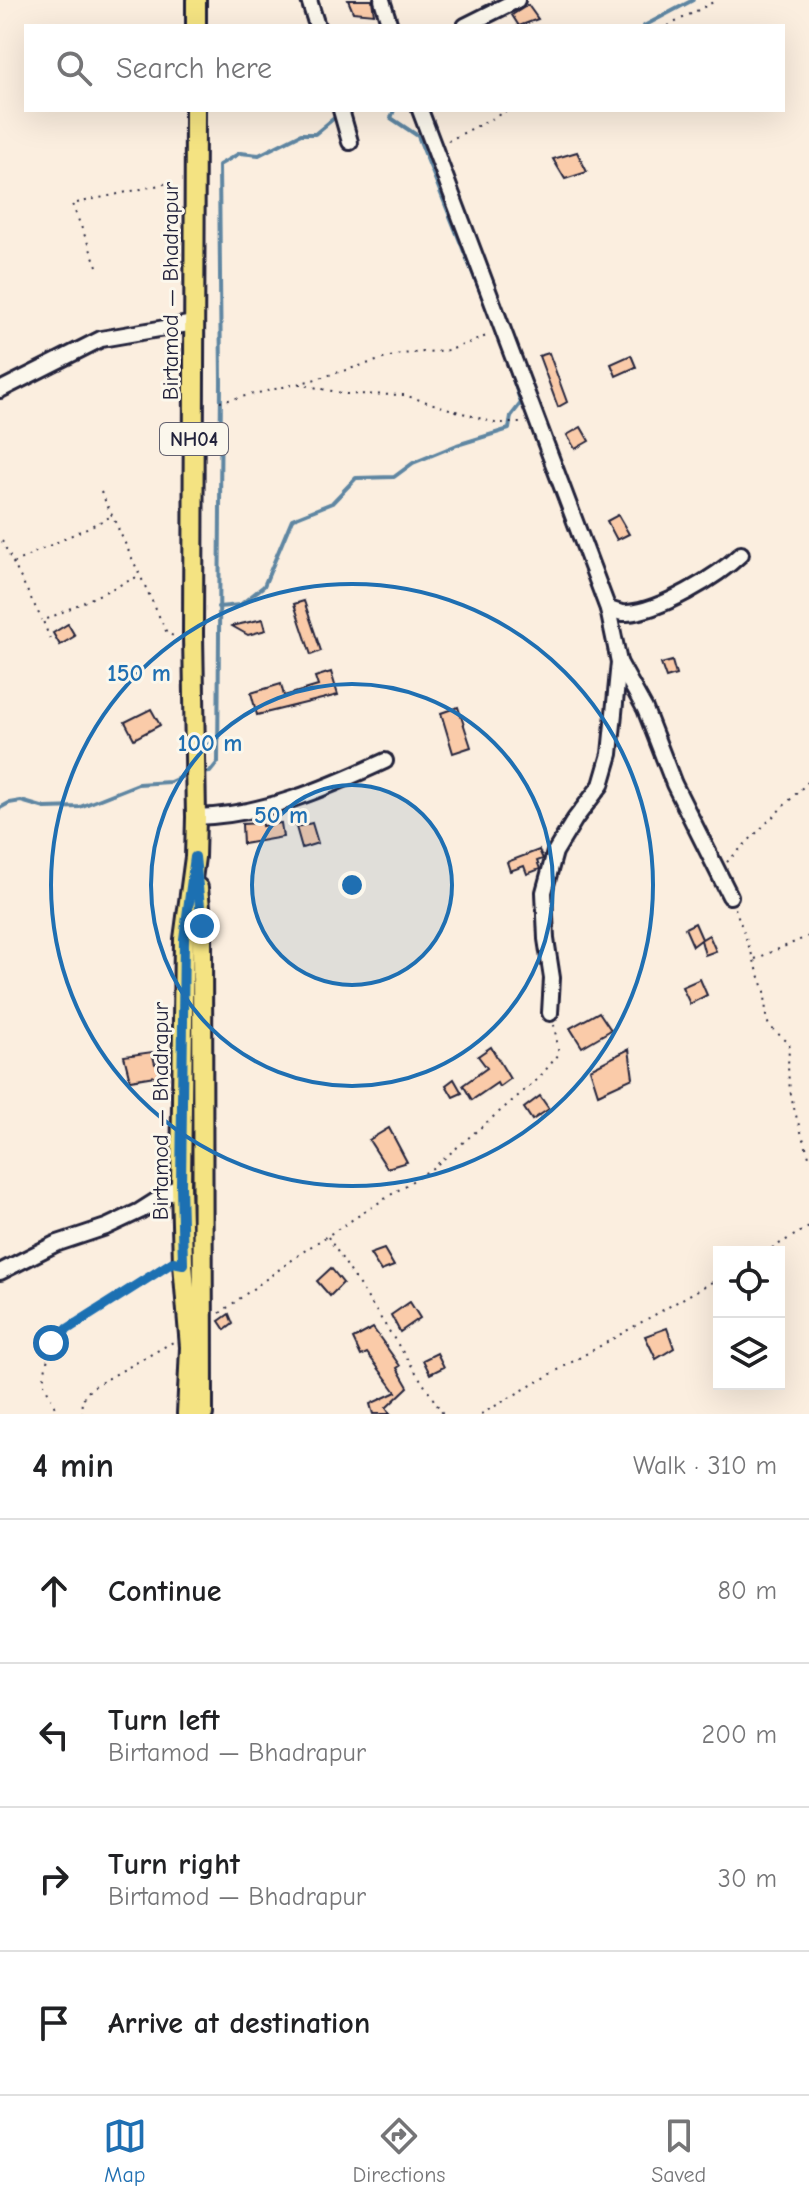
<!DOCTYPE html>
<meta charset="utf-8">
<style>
:root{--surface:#fff;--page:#f2f2f2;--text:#202124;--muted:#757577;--line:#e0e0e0;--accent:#1f6fb2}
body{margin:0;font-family:"Comic Neue",sans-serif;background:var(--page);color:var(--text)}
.controls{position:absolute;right:24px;bottom:24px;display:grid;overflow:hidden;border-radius:0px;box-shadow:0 8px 32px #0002}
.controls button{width:72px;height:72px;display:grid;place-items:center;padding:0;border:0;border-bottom:2px solid var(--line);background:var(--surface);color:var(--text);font:40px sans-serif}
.stop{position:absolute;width:24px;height:24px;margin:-18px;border:6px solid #1f6fb2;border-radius:50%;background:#fff}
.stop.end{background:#1f6fb2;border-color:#fff;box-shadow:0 2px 8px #0008}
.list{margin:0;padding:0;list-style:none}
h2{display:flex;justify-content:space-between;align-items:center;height:104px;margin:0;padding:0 32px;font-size:34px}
h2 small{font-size:26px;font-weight:400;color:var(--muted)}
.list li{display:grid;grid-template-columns:52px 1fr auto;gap:24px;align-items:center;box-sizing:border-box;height:144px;padding:0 32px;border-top:2px solid var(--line)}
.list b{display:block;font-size:30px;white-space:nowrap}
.list p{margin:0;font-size:26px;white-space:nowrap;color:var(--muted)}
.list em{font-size:26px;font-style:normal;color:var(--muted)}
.icon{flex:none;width:44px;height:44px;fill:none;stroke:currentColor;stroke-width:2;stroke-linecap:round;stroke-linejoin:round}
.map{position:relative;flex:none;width:809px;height:1414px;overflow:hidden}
.search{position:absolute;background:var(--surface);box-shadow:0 8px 32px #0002;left:24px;right:24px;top:24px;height:88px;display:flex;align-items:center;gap:20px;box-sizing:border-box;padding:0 28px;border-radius:0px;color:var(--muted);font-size:30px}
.sheet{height:680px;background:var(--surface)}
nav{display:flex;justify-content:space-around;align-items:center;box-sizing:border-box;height:112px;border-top:2px solid var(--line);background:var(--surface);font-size:22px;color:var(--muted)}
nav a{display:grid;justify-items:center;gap:4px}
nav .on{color:var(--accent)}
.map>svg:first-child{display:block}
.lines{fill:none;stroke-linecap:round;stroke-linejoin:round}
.stream{stroke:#5e86a2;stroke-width:4}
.building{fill:#facba9;stroke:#22223b;stroke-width:2}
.minor-casing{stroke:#22223b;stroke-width:20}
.major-casing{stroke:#22223b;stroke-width:24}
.path{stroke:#22223b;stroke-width:2;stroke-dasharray:2 6;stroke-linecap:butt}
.minor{stroke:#fbf7ec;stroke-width:14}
.major{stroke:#f4e382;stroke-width:18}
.route{stroke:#1f6fb2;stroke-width:10}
.ring{fill:none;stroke:#1f6fb2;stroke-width:4}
.labels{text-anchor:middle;stroke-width:6;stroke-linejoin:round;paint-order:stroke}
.shield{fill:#fbf7ec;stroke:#636270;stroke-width:2}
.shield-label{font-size:20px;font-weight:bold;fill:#22223b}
.street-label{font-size:22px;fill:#22223b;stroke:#fbf7ec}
.centre{fill:#1f6fb2;stroke:#fbf7ec;stroke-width:4}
.ring-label{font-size:24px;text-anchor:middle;font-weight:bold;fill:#1f6fb2;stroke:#fbf7ec;stroke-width:6;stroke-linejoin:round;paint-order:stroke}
</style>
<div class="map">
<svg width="809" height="1414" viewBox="0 0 809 1414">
<rect width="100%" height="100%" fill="#fbeedf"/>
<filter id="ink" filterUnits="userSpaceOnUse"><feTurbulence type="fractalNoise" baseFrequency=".0125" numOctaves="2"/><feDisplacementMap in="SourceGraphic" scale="16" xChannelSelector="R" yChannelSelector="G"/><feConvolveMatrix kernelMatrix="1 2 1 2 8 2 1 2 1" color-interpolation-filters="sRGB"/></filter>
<g filter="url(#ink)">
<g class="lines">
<g class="stream">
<path d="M644,26L693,0"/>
<path d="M394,110L391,118L418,136L491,319"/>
<path d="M218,607L240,605L264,586L292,519L332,503L356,478L394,477L413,463L457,445L509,429L511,416L521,403L507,361"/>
<path d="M201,773L210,772L218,762L221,382L219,165L240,153L259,155L301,134H315L339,114"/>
<path d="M0,808L9,803L21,801L45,808L80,807L138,784L170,782L188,774"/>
</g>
</g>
<g class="building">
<path d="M348,0H372L374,14L353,12Z"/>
<path d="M528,5L538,19L519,26L512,15Z"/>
<path d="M577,152L587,172L565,179L553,159Z"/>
<path d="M549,353L567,402L558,407L539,356Z"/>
<path d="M631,355L636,367L616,376L611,364Z"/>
<path d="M581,427L589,441L575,449L567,435Z"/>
<path d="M618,515L629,534L617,540L607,521Z"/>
<path d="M304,601L321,651L311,655L294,604Z"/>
<path d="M263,619L266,630L248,635L232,626Z"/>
<path d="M68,624L75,636L60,645L53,633Z"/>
<path d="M672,661L676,675L666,678L661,664Z"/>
<path d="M331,672L338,695L257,715L251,693L281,684L284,696L318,686L315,677Z"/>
<path d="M458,707L471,747L453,753L441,713Z"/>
<path d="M151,709L160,725L134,739L125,722Z"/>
<path d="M262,823V826L281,823L283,837L243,844L242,824Z"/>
<path d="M312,823L318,843L302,848L296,827Z"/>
<path d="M539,850L543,859L537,861L540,869L527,874L524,866L510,871L507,862Z"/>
<path d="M695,923L702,939L709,935L716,951L705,955L701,940L693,946L685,928Z"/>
<path d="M700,979L707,995L690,1004L682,987Z"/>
<path d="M599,1012L611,1030L582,1047L570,1028Z"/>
<path d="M491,1047L510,1079L499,1087L497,1083L472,1100L463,1085L487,1068L478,1056Z"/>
<path d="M629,1049L633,1078L598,1094L590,1069Z"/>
<path d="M152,1052L155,1064L166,1063L167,1074L130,1080L124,1056Z"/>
<path d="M454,1079L462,1093L453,1097L446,1085Z"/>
<path d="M540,1096L549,1109L532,1120L524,1108Z"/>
<path d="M389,1128L407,1162L387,1168L369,1140Z"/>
<path d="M384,1249L394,1266L381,1271L370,1254Z"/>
<path d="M331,1268L343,1283L330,1296L317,1281Z"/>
<path d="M410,1302L420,1318L400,1332L391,1315Z"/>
<path d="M229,1314L233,1324L225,1330L219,1321Z"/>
<path d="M373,1328L400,1366L397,1368L408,1387L386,1408L390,1414H373L370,1404L396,1392L367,1353L361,1356L353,1339Z"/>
<path d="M667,1328L674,1348L656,1359L645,1336Z"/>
<path d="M437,1353L444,1367L430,1374L423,1360Z"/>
</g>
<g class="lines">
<g class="minor-casing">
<g id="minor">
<path d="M309,0L317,26"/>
<path d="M382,0L390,26"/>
<path d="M465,26L517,0"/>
<path d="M341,110L350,142"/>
<path d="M420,110L608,609L619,662L610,754L601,785L575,819L555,852L544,892L546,939L552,978L550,1013"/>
<path d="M0,390L101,339L194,323"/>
<path d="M608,609C614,610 621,614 627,613C660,611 717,577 741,554"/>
<path d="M619,662L645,709L674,784L730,896"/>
<path d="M196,817C264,815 324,789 385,761"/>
<path d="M0,1272L55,1244L106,1227L140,1211L181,1185"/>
</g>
</g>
<g class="major-casing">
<g id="major">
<path d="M196,26V0"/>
<path d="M198,888L202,926L203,1414"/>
<path d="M187,1414L190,1347L183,1264L181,1185L184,939L195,857L196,817L193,634L195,110"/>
</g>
</g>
<g class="path">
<path d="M668,26L717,0"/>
<path d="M448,141L508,110"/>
<path d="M97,266L72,204L178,181"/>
<path d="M299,384L346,394L404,395L495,423H523"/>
<path d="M220,402L309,381L400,354L450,350L489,335"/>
<path d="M101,492L167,633L178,638"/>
<path d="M2,541L42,620"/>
<path d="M13,563L112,516"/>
<path d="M50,639L43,621L139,576"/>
<path d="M727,862L809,781"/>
<path d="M735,908L765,991L766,1017L769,1026L790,1044C783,1084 797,1119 809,1156"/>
<path d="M755,959L809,936"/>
<path d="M328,1237L443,1414"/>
<path d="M765,1252L809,1227"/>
<path d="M220,1313L307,1249L434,1167L538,1079L559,1054L554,1025"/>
<path d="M58,1414L43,1381L51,1343L58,1335L167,1266"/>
<path d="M82,1414C80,1401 84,1395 93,1387L173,1342"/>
<path d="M481,1414L719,1278"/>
</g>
<use href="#minor" class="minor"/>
<use href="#major" class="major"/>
</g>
</g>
<g class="lines" filter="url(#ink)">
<path class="route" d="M51,1343L58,1335L173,1262L183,1264L181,1185L184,939L195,857L202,926"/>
</g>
<circle cx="352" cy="885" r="100" fill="#1f6fb2" fill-opacity=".12"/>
<g class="ring">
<circle cx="352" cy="885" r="100"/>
<circle cx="352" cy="885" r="201"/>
<circle cx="352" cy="885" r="301"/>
</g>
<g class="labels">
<rect class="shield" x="160" y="423" width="68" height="32" rx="6"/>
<g class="shield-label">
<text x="194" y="446">NH04</text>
</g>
<g class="street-label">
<text transform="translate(170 291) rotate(-90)" y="8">Birtamod — Bhadrapur</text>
<text transform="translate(160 1111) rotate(-90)" y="8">Birtamod — Bhadrapur</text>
</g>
</g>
<circle cx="352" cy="885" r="12" class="centre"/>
<g class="ring-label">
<text x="139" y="681">150 m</text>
<text x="210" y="751">100 m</text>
<text x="281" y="823">50 m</text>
</g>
</svg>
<div class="controls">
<button><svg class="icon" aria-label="locate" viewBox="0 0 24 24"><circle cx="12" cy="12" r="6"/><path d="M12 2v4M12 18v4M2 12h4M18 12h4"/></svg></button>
<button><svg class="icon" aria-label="layers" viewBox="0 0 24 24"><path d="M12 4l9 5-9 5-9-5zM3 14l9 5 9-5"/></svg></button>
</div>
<div class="stop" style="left:51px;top:1343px"></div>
<div class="stop end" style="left:202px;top:926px"></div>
<div class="search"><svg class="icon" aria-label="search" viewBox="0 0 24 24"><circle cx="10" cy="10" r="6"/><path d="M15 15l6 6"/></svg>Search here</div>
</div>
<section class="sheet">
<h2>4 min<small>Walk · 310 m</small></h2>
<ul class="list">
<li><svg class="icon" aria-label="ahead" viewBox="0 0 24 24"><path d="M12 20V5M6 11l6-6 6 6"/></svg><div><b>Continue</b></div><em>80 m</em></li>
<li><svg class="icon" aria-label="left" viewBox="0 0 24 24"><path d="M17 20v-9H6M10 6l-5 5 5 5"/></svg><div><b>Turn left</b><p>Birtamod — Bhadrapur</p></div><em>200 m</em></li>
<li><svg class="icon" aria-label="right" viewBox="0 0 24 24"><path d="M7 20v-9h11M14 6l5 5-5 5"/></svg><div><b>Turn right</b><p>Birtamod — Bhadrapur</p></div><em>30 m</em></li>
<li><svg class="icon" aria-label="arrive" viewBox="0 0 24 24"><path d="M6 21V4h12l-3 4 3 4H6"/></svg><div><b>Arrive at destination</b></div></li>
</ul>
</section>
<nav>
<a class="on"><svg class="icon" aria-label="map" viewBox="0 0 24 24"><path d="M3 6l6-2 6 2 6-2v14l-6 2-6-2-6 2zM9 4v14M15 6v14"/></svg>Map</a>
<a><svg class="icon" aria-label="directions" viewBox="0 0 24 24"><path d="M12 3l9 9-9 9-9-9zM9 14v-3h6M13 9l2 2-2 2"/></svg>Directions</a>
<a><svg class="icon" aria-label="saved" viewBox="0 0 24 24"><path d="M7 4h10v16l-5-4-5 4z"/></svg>Saved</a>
</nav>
